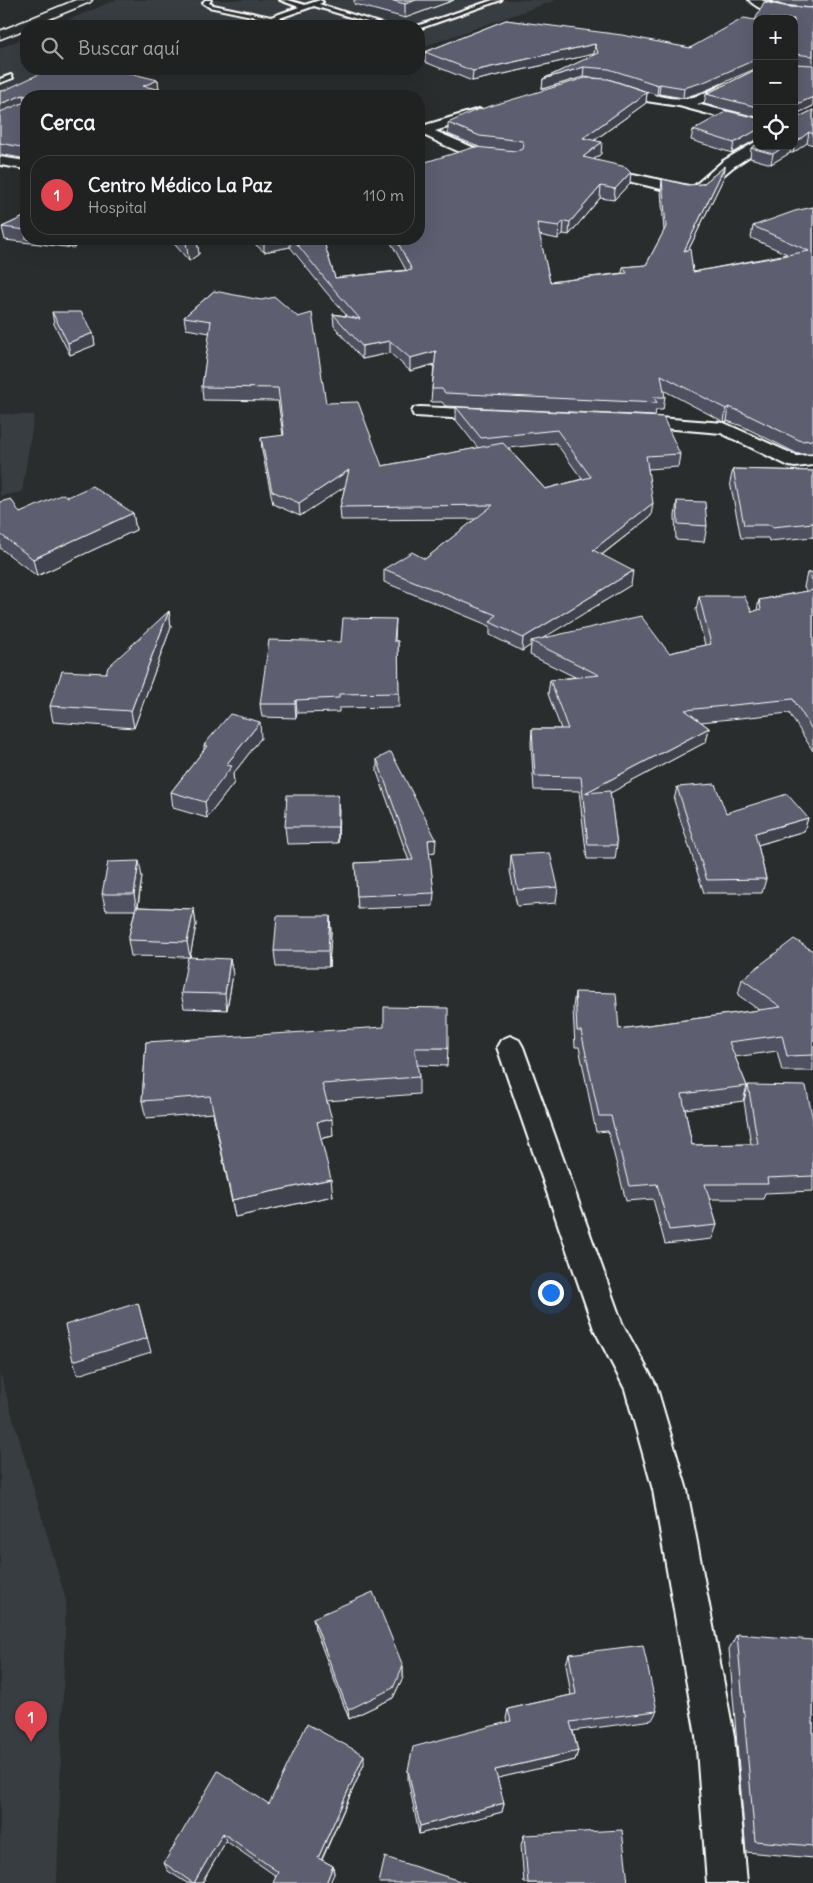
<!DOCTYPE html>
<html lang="es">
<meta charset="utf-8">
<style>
:root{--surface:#202222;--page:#282a2a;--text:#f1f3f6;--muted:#a2a4a5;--line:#3d3f40;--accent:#ffd166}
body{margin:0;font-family:Delius,sans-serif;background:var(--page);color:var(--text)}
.controls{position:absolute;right:15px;top:15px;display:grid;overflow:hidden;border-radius:10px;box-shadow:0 5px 20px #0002}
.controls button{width:45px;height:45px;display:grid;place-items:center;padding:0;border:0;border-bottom:1px solid var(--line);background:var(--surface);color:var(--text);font:25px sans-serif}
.you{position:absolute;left:550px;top:1292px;width:18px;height:18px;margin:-12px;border:4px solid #fff;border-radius:50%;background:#1a73e8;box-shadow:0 0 0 8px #1a73e833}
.badge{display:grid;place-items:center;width:32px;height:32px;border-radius:50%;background:var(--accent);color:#fff;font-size:16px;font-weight:700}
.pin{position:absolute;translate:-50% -41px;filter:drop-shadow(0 1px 2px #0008)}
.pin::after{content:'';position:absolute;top:26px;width:18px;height:15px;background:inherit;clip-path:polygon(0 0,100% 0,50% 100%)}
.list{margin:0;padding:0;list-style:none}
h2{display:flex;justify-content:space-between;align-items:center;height:65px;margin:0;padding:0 20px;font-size:21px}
h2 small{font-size:16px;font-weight:400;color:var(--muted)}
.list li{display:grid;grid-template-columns:32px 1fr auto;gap:15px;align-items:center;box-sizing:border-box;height:80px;margin:0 10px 10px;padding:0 10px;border:1px solid var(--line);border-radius:20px}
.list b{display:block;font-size:19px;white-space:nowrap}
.list p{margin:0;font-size:16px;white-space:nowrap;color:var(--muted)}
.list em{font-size:16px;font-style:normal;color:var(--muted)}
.icon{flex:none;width:28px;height:28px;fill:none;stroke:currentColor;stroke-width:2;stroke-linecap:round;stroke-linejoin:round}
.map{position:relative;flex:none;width:813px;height:1883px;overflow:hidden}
.search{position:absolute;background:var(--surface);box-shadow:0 5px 20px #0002;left:20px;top:20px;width:405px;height:55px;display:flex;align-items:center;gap:12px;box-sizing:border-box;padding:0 18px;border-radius:20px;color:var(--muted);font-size:19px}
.panel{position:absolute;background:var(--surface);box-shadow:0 5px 20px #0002;left:20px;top:90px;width:405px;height:155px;border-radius:20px}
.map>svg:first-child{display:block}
.built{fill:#393c42}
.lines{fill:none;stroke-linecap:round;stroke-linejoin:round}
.lane-casing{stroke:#fff;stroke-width:4}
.street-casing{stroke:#fff;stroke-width:4}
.primary-casing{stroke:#fff;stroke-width:3}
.lane{fill:#2a2d2e;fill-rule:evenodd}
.street{fill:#2a2d2e;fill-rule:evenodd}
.primary{fill:#2a2d2e;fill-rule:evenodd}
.wall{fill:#505160;stroke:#fff;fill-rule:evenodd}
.shaded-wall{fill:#41424e;stroke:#fff}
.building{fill:#5d5e70;stroke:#fff}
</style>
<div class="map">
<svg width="813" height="1883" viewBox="0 0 813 1883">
<rect width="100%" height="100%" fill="#2a2d2e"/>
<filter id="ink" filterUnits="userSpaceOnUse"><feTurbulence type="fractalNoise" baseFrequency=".02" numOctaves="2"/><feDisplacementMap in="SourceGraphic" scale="10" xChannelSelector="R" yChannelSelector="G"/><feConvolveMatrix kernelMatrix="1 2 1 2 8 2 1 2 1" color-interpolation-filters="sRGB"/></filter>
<g filter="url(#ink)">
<g class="built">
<path d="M116,0H556L419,48V26H256L233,21L220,26H53Z"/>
<path d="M26,37V69H126L65,96H26L0,127V48Z"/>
<path d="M0,414L34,415L22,492L0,496Z"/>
<path d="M0,1373L66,1600L57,1883H0Z"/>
</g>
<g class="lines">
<g class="lane-casing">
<g id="lane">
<path d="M205,0H211L209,3L213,5L271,17L299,7L280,0H288L305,5L320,0L323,2L319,4L388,26H380L314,6L277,19L307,26H298L209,7L203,3Z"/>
<path d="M493,0H501L421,28L417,26Z"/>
<path d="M11,75L13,78L0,83V79Z"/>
</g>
</g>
<g class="street-casing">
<g id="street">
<path d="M749,0H761L782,7L813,10V16C793,15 763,16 749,0Z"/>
<path d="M757,68V76L713,99L697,104L757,119V127L679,106L646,101L611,89L609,86L615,82C652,92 674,109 712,90C726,83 741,72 757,68Z"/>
<path d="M479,109L485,113L483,116L435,131L479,150L503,153L504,156L503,159C479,165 444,144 423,135L419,136V127Z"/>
<path d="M757,141V146H763L762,148L733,167L701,194L686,195L628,181L626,178L633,174L693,187L723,161Z"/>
<path d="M0,157L26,161V169L0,165Z"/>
<path d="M420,407L490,410L496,411L498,415L496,419L490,420L414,416L412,412L414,408Z"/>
<path d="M633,416L724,423L797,456L813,455V465L795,467L789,466L721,433L627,425L625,421L627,417Z"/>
<path d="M510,1036L519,1040L523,1047L622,1323L656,1385L687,1490L734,1736L747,1883H707L696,1736L653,1490L625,1389L594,1329L497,1047L501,1040Z"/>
</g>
</g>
<g class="primary-casing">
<path id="primary" d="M76,0H92L90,2L32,26H26V29L0,39V31Z"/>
</g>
<use href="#lane" class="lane"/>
<use href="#street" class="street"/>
<use href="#primary" class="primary"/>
</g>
<g class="wall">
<path d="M354,0H454L405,18L354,4Z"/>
<path d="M768,0H813V106L794,115V117L797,118L813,110V145L807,143L793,153H790L771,164L750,158L751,148L757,146H794V19L702,92L683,98L659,94L657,95L608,79L647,92L646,103L595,140L601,154L594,159L630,183L614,200L600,198L569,235L563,234L558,239L539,235L550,282L622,273L623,267L646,265L664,231L661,191L662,179L687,185L703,184L725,166L724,177L689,249L693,272L787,254L751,238L753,226L813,207V454H798L742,426L727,421L724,422L663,390L665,397L663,410H656L655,416L445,406L442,402H431L432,389L434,365L410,371L390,353L362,359L334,326L333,314L347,316L326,292L290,247L264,252L249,239H323L335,278L406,270L389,239H419L479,147L448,134V123L605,79L583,77L542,89L543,79L595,55L594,54L472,81L425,62V52L506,20L690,48L755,20L789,7L813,8L782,5Z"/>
<path d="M757,69V117L704,104L706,94Z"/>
<path d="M158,80L159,89L172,92L173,96H26V159L0,154V91H3Z"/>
<path d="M757,118V139L732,153L691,140L693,130Z"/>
<path d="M26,216V239H82L74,248L5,240L2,227Z"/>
<path d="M170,239H209L197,241L199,254L189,261Z"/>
<path d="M214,291L326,403L382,466L478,448L456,420V407L680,454L678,467L648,469L651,516L602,555L631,585L541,639L669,653L705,645L696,610L699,596L752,612L757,610L759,600L807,591L804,587L807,573L813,572V751L789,713L701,722L709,728L706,742L610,793L617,845L615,859H587L579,791L534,790L531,743L532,729H561L548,694L550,680L575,677L530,655L531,645L522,651L490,635V626L384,582V569L425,559L476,519L341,520L340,507L345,486L300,516L273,504L262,451L261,438L283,436L278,401L203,400L202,387L210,333L186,329L184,317ZM556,443L582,479L545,489L508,448Z"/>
<path d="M52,312L93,333L95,345L70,355L54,324Z"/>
<path d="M733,469L813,471V538V537L769,541L768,538H741L730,482Z"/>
<path d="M68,497L133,513L136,530L37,576L0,548V502L20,513Z"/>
<path d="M677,501L707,526L704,542L676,540L675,516Z"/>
<path d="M169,611L171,627L134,728L53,722L50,706L106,673Z"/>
<path d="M396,619L395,641H398L399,707L339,708V712L297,713L296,718L262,717L260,704L341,642Z"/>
<path d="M261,738L233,774L234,783L207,818L173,808L171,792L204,750V745Z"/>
<path d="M377,759L435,852L429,853L434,893L433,906L358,909L355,863L409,861L377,772Z"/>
<path d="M677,787L726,813L808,818L804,831L758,845L766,879L762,893H704L674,800Z"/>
<path d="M338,795V843L287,844L285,827Z"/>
<path d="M511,855L558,887L556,903L517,906L510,871Z"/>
<path d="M142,877L138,907L194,909L196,925L190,957L131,956L128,940L135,910H106L102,894Z"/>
<path d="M330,916L331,932L329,967H276L274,951Z"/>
<path d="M813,951V1071H782L777,1051L735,1057L747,1086L743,1101L685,1109L692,1145L751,1144L744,1101L748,1085L813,1120V1191L765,1193L763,1199H709L717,1225L712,1239L665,1244L653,1199L626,1201L608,1131L596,1132L579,1047H575L573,1008L575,992L619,1029L759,1010L738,995L742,979Z"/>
<path d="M230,959L233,974L227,1010L184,1008L181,993Z"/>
<path d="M146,1042L448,1048L447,1066L417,1065L419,1077V1094L327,1101L333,1136L321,1139L333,1196L235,1217L213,1113L146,1118L142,1101Z"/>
<path d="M313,1618L403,1666V1677L393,1698L349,1719L315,1629Z"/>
<path d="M737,1634L813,1649V1858L746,1852L729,1649Z"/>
<path d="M569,1654L657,1711L652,1720L573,1731L578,1751L575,1760L497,1778L504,1803L502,1812L419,1834L408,1779V1770L507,1722L506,1719L508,1709L571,1695L566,1664Z"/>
<path d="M364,1764L322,1860L333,1866L334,1874L276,1876L226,1841L202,1883H187L168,1871L164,1863L269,1804Z"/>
<path d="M524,1835L628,1883H524L521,1845Z"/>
</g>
<g class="shaded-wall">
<path d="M416,0H454L405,18V4Z"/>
<path d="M595,44L594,54L472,81L473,71Z"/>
<path d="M757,59V68L702,92L683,98L684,88Z"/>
<path d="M584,67L583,77L542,89L543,79Z"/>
<path d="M158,80L159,91L143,86Z"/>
<path d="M660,84L659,94L657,95L658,85Z"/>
<path d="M172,92L173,96H165Z"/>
<path d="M647,92L646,103L582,149L583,138Z"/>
<path d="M23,95L25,105L0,116V104Z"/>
<path d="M813,97V106L794,115L795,105Z"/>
<path d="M757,130V139L732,153L734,143Z"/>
<path d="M809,132L807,143L793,153L795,143Z"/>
<path d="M602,142L601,154L582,168L583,157Z"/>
<path d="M785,146H791L790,153L771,164L773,154Z"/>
<path d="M725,166L724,177L682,263L684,251Z"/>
<path d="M631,172L630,183L614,200L615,189Z"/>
<path d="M601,186L600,198L569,235L570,222Z"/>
<path d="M564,221L563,234L558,239L559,226Z"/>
<path d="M72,239H82L74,248Z"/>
<path d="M191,239H209L197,241L199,254L189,261L186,242Z"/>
<path d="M271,239H290V247L264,252V240Z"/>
<path d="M93,333L95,345L70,355L68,343Z"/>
<path d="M390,341V353L362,359V346Z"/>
<path d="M436,351L435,364L410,371V358Z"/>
<path d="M729,407L727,421L724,422L726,409Z"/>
<path d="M349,470V484L300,516L299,503Z"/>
<path d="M653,503L651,516L591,563L593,550Z"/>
<path d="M133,513L136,530L37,576L33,559Z"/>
<path d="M633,571L631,585L535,643L531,641V645L522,651L523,638Z"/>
<path d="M169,611L171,627L134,728L131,711Z"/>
<path d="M296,700L297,713L296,718L295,704Z"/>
<path d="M260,722L261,738L233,774L234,783L207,818L205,802L226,765Z"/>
<path d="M709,728L706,742L584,807L585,793Z"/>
<path d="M338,795L339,811L338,843Z"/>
<path d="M808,818L804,831L751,847L755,833Z"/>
<path d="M436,839L435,852L428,853V840Z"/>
<path d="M139,861L142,877L137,910L134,894Z"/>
<path d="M194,909L196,925L190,957L187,942Z"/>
<path d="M330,916L331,932L329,967L328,951Z"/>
<path d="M230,959L233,974L227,1010L225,994Z"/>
<path d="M332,1119L333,1136L318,1139L317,1122Z"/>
<path d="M331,1179L333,1196L235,1217L232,1200Z"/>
<path d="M138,1303L151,1352L78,1375L73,1361Z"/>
<path d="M403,1666V1677L393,1698L349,1719L348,1710Z"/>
<path d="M578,1751L575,1760L494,1779L495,1770Z"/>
<path d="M364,1755V1764L319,1865L318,1858Z"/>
<path d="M504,1803L502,1812L419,1834L420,1826Z"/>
<path d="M223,1833L226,1841L202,1883H194Z"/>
<path d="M333,1866L334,1874L330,1883H326Z"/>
</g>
<g class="building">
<path d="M390,0H416L405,4Z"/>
<path d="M764,2L789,7L813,8V56L794,54V64L813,65V97L795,105L794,117L797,118L813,110V134L809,132L795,143H794V19H757V59L704,82L684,88L660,84L658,85L609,69L584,67L543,79L598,53L595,44L473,71L425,52L506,20L622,35L690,48L744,18L755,20Z"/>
<path d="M50,69H112L158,80L143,86L172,92L165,96H26V148L0,143V112L25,102L26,96L23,95L0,104V91H3Z"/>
<path d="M757,69V107L706,94Z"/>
<path d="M585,78L608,79L647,92L583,138L602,142L583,157L626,167L631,172L615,189L601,186L570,222L564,221L559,226L537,223L550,282L627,273L623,267L646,265L666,227L662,179L687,185L703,184L725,166L684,251L690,249L693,272L809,251L753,226L795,211L813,207V440L801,441L744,413L729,407L726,409L661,375L665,397H654L657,403L445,393L442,389H432L436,351L410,358L390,341L362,346L333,314L360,319L325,279L293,239H323L335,278L412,270L396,239H419V164L475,147L516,151L523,149L524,145L522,141L480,136L448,123L474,111Z"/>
<path d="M727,111L757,118V130L734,143L693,130Z"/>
<path d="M757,144V146H785L773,154L751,148Z"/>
<path d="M26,216V230L2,227Z"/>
<path d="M184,239H191L186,242Z"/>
<path d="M214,291L261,300L275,297L298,317L312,313L326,403L358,402L382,466L503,443L545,489L591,477L557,430L481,438L456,407L663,417L680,454L646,456L653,503L593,550L633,571L523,638L490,622L496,615L384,569L412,552L425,559L493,505L340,507L349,470L299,503L272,491L261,438L284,435L278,388L202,387L211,321L184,317Z"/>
<path d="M52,312H81L93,333L68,343Z"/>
<path d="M733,469L813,471V523L772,527L771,525H744Z"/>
<path d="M92,486L133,513L33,559L0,534V502L11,499L20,513L63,494L68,497Z"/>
<path d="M677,501L705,502L707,526L678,524Z"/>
<path d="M813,572V581L807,573Z"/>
<path d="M813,590V731L793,699L685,710L709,728L585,793L610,791L617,845H588L581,777L535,776L532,729H568L550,680L599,675L531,641L641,616L669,653L711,644L699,596H744L752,612L761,609L759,600Z"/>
<path d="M169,611L131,711L50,706L62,671L106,673L108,667Z"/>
<path d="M343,618L396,619L394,641H398L399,693L339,694V698L296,700L295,704H260L269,640L341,642Z"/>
<path d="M230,714L260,722L226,765L232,766L205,802L171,792L207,746L204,745Z"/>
<path d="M391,752L436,839L428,840L434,893L357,896L355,863L413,860L377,759Z"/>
<path d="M715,784L726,813L787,794L808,818L755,833L766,879L707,880L677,787Z"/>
<path d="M287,795H338V827H285Z"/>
<path d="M550,853L558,887L518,890L511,855Z"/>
<path d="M139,861L134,894H102L108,862Z"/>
<path d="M136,907L194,909L187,942L128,940Z"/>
<path d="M277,916H330L328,951H274Z"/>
<path d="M794,939L813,951V1055L787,1056L782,1035L729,1042L747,1086L682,1094L692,1145L758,1144L748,1085L806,1086L813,1120V1176L767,1178L768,1184H705L717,1225L669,1230L657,1184L629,1186L611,1116H599L581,1031H577L575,992L616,993L619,1029L781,1007L742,979Z"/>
<path d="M188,957L230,959L225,994L181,993Z"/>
<path d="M384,1007L448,1008V1048H415L419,1077L322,1084L332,1119L317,1122L331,1179L232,1200L210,1096L142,1101L146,1042L384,1027Z"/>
<path d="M138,1303L147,1338L73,1361L65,1325Z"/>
<path d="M373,1592L403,1666L393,1688L348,1710L313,1618Z"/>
<path d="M737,1634L812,1640L813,1649V1846L755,1841Z"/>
<path d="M643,1645L657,1711L570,1722L578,1751L495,1770L504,1803L420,1826L408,1770L413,1747L511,1721L508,1709L576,1694L569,1654Z"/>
<path d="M307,1724L364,1755L318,1858L333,1866L326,1883H273L278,1872L223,1833L194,1883H193L164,1863L218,1771L269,1804Z"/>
<path d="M622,1830L628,1883H528L524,1835Z"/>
<path d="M385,1857L466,1883H379Z"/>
</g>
</g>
</svg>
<div class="controls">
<button>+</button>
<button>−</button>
<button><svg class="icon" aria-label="locate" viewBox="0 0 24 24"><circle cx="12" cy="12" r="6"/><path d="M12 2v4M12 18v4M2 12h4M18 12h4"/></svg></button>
</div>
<div class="you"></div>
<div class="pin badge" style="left:31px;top:1742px;background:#e0444e">1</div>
<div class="search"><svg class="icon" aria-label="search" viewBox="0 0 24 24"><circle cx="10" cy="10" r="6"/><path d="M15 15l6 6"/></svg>Buscar aquí</div>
<section class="panel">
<h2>Cerca<small></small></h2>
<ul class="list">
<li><span class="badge" style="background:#e0444e">1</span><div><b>Centro Médico La Paz</b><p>Hospital</p></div><em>110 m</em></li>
</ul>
</section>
</div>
